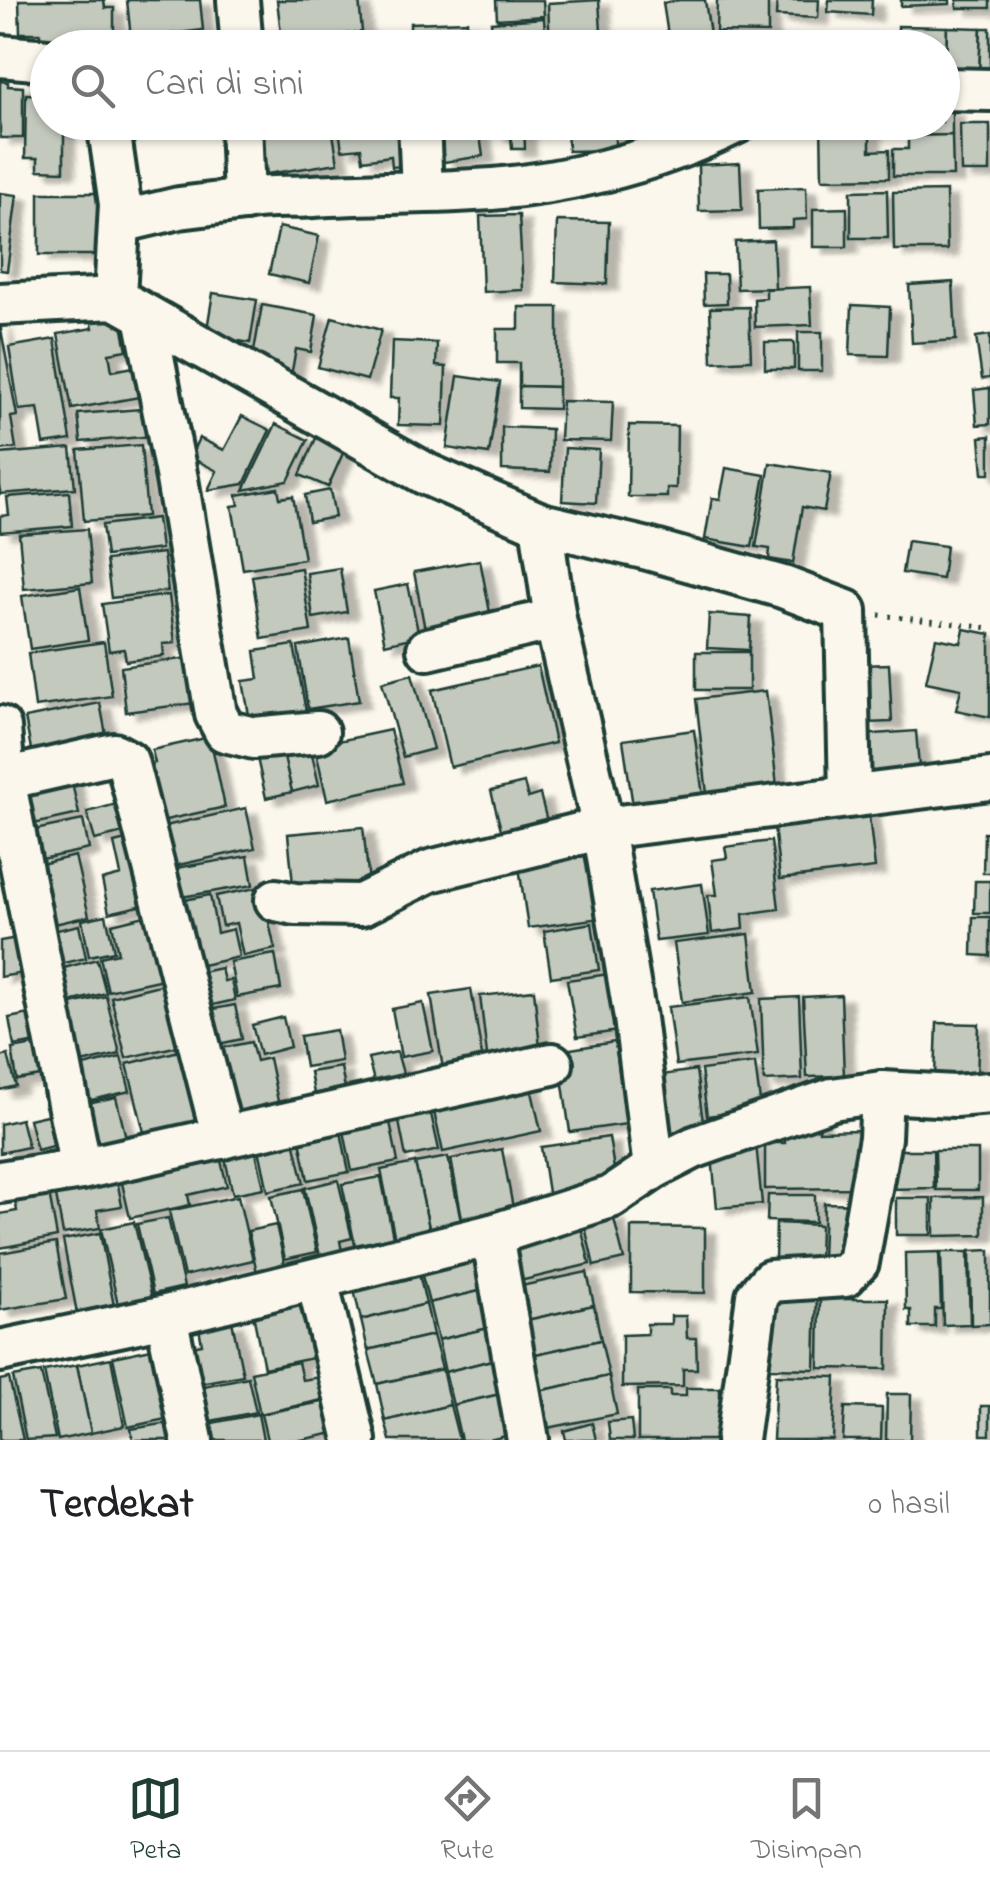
<!DOCTYPE html>
<html lang="id">
<style>
:root{--surface:#fff;--page:#f6f6f6;--text:#202124;--muted:#757577;--line:#e0e0e0;--accent:#1f3d34}
body{margin:0;font-family:"Indie Flower",sans-serif;background:var(--page);color:var(--text)}
.list{margin:0;padding:0;list-style:none}
h2{display:flex;justify-content:space-between;align-items:center;height:130px;margin:0;padding:0 40px;font-size:42px}
h2 small{font-size:32px;font-weight:400;color:var(--muted)}
.icon{flex:none;width:55px;height:55px;fill:none;stroke:currentColor;stroke-width:2;stroke-linecap:round;stroke-linejoin:round}
.map{position:relative;flex:none;width:990px;height:1440px;overflow:hidden}
.search{position:absolute;background:var(--surface);box-shadow:0 2px 8px #0004;left:30px;right:30px;top:30px;height:110px;display:flex;align-items:center;gap:25px;box-sizing:border-box;padding:0 35px;border-radius:55px;color:var(--muted);font-size:38px}
.sheet{height:310px;background:var(--surface)}
nav{display:flex;justify-content:space-around;align-items:center;box-sizing:border-box;height:140px;border-top:2px solid var(--line);background:var(--surface);font-size:28px;color:var(--muted)}
nav a{display:grid;justify-items:center;gap:5px}
nav .on{color:var(--accent)}
.map>svg:first-child{display:block}
.building{fill:#c4c9be;stroke:#1f3d34;stroke-width:2.5;filter:url(#shadow)}
.lines{fill:none;stroke-linecap:round;stroke-linejoin:round}
.minor-casing{stroke:#1f3d34;stroke-width:48}
.path{stroke:#1f3d34;stroke-width:5;stroke-dasharray:2.5 8;stroke-linecap:butt}
.minor{stroke:#fbf7ec;stroke-width:40}
</style>
<div class="map">
<svg width="990" height="1440" viewBox="0 0 990 1440">
<defs>
<filter id="shadow"><feDropShadow dx="11" dy="6" stdDeviation="2.5" flood-color="#0004"/></filter>
</defs>
<rect width="100%" height="100%" fill="#fbf7ec"/>
<filter id="ink" filterUnits="userSpaceOnUse"><feTurbulence type="fractalNoise" baseFrequency=".01" numOctaves="2"/><feDisplacementMap in="SourceGraphic" scale="20" xChannelSelector="R" yChannelSelector="G"/><feConvolveMatrix kernelMatrix="1 2 1 2 8 2 1 2 1" color-interpolation-filters="sRGB"/></filter>
<g filter="url(#ink)">
<g class="building">
<path d="M19,0H104L105,8H114V48H48L40,50V33H20Z"/>
<path d="M127,0H200L203,30L131,39Z"/>
<path d="M277,0H359L362,32L282,42Z"/>
<path d="M496,0H543L544,16L497,19Z"/>
<path d="M599,0L602,48H550L548,3Z"/>
<path d="M679,0H705L712,48H670L663,3Z"/>
<path d="M717,0H768V33L716,32Z"/>
<path d="M777,0H819L818,18L776,16Z"/>
<path d="M829,0H872L871,15L828,12Z"/>
<path d="M901,0H950V4L901,6Z"/>
<rect x="957" y="0" width="33" height="8"/>
<path d="M544,18L546,48H493L491,22Z"/>
<path d="M467,21L468,46L410,48V23Z"/>
<path d="M898,26L947,27L946,77H942V48H898Z"/>
<path d="M947,27L981,28L979,78L946,77Z"/>
<path d="M981,28H990V78H979Z"/>
<path d="M0,81L8,82V86L23,87V138H0Z"/>
<path d="M26,94L48,95V122H64V171L38,170V158H25Z"/>
<path d="M942,110H952V135L908,136V122H942Z"/>
<path d="M331,122L338,163L267,174L260,133Z"/>
<path d="M338,122H408L413,165L392,167L391,156L363,160L361,148L342,150Z"/>
<path d="M438,122H478L483,156L444,162Z"/>
<path d="M494,122H524L525,149H512L511,135H495Z"/>
<path d="M567,122H615V150L568,151Z"/>
<path d="M821,122H870V151L889,150V178L822,179Z"/>
<path d="M960,124H990V172H961Z"/>
<path d="M952,135L953,176H893V149H908V136Z"/>
<path d="M740,163L742,210L699,211L698,165Z"/>
<path d="M806,187L807,219L793,220V228L759,229L758,189Z"/>
<path d="M887,190L888,238H851V191Z"/>
<path d="M946,191L947,250H894L893,192Z"/>
<path d="M0,193L17,195L7,271L0,270Z"/>
<rect x="39" y="193" width="61" height="62"/>
<path d="M847,208V247H813V209Z"/>
<path d="M519,215L523,290L483,292L480,216Z"/>
<path d="M557,221L609,222L607,284L555,282Z"/>
<path d="M279,227L319,236L309,283L269,274Z"/>
<path d="M773,240L775,288L737,289L735,242Z"/>
<path d="M703,274H726L727,303L704,304Z"/>
<path d="M953,282L956,340L912,343L909,285Z"/>
<path d="M810,287L812,325L755,327L754,299L766,298V289Z"/>
<path d="M213,293L257,300L250,343L206,335Z"/>
<path d="M262,305L317,315L311,352L296,349L291,376L251,369Z"/>
<path d="M852,305L890,307L888,356L850,355Z"/>
<path d="M519,307H558V387L519,386V363H497V329H519Z"/>
<path d="M749,307L751,360L712,362L710,308Z"/>
<path d="M119,309L127,350L109,353L112,371L139,366L145,396L72,409L58,334L93,328L90,314Z"/>
<path d="M332,317L381,330L367,380L318,367Z"/>
<path d="M0,324L17,416L11,417L16,448L0,450Z"/>
<rect x="798" y="332" width="24" height="39"/>
<path d="M990,335V378L982,379L976,337Z"/>
<path d="M55,339L71,440L44,444L38,408L19,410L9,347Z"/>
<path d="M392,341L437,343L436,366L446,367L444,426L398,425L399,398H390Z"/>
<rect x="765" y="342" width="29" height="27"/>
<path d="M458,376L500,382L489,454L447,448Z"/>
<path d="M519,386L558,387V409L519,408Z"/>
<path d="M990,388V424L977,425L974,390Z"/>
<path d="M562,401L613,402L611,441L560,440Z"/>
<path d="M153,408L155,436L81,442L78,414Z"/>
<path d="M242,416L270,430L244,484L208,490L217,471L190,457L199,438L224,450Z"/>
<path d="M276,424L308,440L288,481L244,490Z"/>
<path d="M629,425L677,426L676,488H667V497H628Z"/>
<path d="M502,427L551,429L550,472L502,470Z"/>
<path d="M319,431L347,444L328,487L300,475Z"/>
<path d="M990,436V474H983L980,437Z"/>
<path d="M141,445L147,516L84,521L78,450Z"/>
<path d="M71,448L75,488L0,494V454Z"/>
<path d="M565,448L599,450L596,503L562,501Z"/>
<path d="M770,463L831,473L824,511L802,507L793,563L769,559L770,549L756,547Z"/>
<path d="M726,468L765,475L752,547L705,539L712,498L720,499Z"/>
<path d="M278,488L280,498L293,496L304,559L243,569L232,506L239,505L237,495Z"/>
<path d="M330,490L335,517L309,522L305,495Z"/>
<path d="M69,492L72,526L0,532V516L9,515L7,497Z"/>
<path d="M157,518L161,549L106,556L102,525Z"/>
<path d="M87,529L92,583L24,589L19,534Z"/>
<path d="M907,541L946,546L942,579L902,573Z"/>
<path d="M163,553L168,591L111,598L106,560Z"/>
<path d="M480,560L492,623L426,635L414,572Z"/>
<path d="M301,568L311,631L262,639L252,576Z"/>
<path d="M340,568L347,612L313,618L307,573Z"/>
<path d="M408,584L419,636L385,644L374,591Z"/>
<path d="M80,587L88,640L30,649L22,596Z"/>
<path d="M169,595L175,643L163,644L164,656L126,661L124,649L109,651L102,604Z"/>
<path d="M709,614L751,617L749,650L707,648Z"/>
<path d="M964,629L990,634V717L956,710L961,689L926,682L936,638L961,643Z"/>
<path d="M349,638L359,701L308,709L298,647Z"/>
<path d="M104,642L112,696L35,707L28,653Z"/>
<path d="M294,645L306,712L250,721L243,681L259,679L255,651Z"/>
<rect x="696" y="652" width="53" height="38"/>
<path d="M189,658L195,703L126,712L121,667Z"/>
<path d="M889,664L892,722L865,723L862,665Z"/>
<path d="M538,666L555,743L450,767L432,690Z"/>
<path d="M412,674L433,749L403,757L382,682Z"/>
<path d="M766,691L777,786L707,794L696,699Z"/>
<path d="M100,703L109,750L34,765L25,718Z"/>
<path d="M390,730L403,783L327,800L315,746Z"/>
<path d="M694,730L703,796L633,806L623,740Z"/>
<path d="M916,731L920,779L864,783L860,735Z"/>
<path d="M210,737L225,807L152,823L139,767L155,763L152,750Z"/>
<path d="M310,746L319,785L292,792L283,753Z"/>
<path d="M283,753L292,792L266,798L257,758Z"/>
<path d="M70,774L79,814L29,825L21,785Z"/>
<path d="M524,783L528,798L540,794L549,829L504,841L491,791Z"/>
<path d="M131,800L139,829L95,840L87,812Z"/>
<path d="M868,807L875,868L780,879L773,817Z"/>
<path d="M246,808L255,848L165,868L156,828Z"/>
<path d="M83,820L89,849L37,860L30,831Z"/>
<path d="M363,827L369,882L351,884L353,899L326,902L324,881L293,884L288,834Z"/>
<path d="M984,833H990V873H983Z"/>
<path d="M142,836L157,902L109,913L102,880L121,875L114,843Z"/>
<path d="M771,841L779,909L743,914L744,929L712,933L708,895H717L712,860L727,858L725,847Z"/>
<path d="M592,850L601,918L528,928L518,860Z"/>
<path d="M75,856L89,916L42,927L28,867Z"/>
<path d="M248,856L253,885L169,899L164,870Z"/>
<path d="M975,881H990V913H974Z"/>
<path d="M702,884L709,935L656,941L649,891Z"/>
<path d="M261,887L275,949L243,956L236,923L222,926L216,896Z"/>
<path d="M210,895L217,933L233,929L239,957L188,968L174,902Z"/>
<path d="M153,914L167,978L108,991L100,957L118,953L112,924Z"/>
<path d="M106,915L114,951L89,956L82,920Z"/>
<path d="M973,917H990V956L972,955Z"/>
<path d="M592,923L599,970L551,977L544,931Z"/>
<path d="M79,925L86,958L51,966L44,933Z"/>
<path d="M749,934L756,992L682,1002L674,943Z"/>
<path d="M28,936L35,971L0,977V941Z"/>
<path d="M275,954L281,989L237,997L230,962Z"/>
<path d="M97,959L106,993L62,1004L53,971Z"/>
<path d="M221,968L224,981L231,980L235,1000L195,1009L188,975Z"/>
<path d="M616,973L625,1030L577,1037L567,980Z"/>
<path d="M171,982L187,1044L126,1058L111,997Z"/>
<path d="M471,989L483,1062L443,1069L431,995Z"/>
<path d="M534,990L541,1057L488,1063L480,996Z"/>
<path d="M841,995L844,1076L807,1077L803,997Z"/>
<path d="M106,996L120,1054L77,1064L63,1006Z"/>
<path d="M750,997L758,1055L676,1065L668,1007Z"/>
<path d="M799,997L802,1079L764,1081L761,999Z"/>
<path d="M423,1003L433,1051L401,1057L392,1009Z"/>
<path d="M235,1005L242,1039L200,1048L193,1013Z"/>
<path d="M44,1011L49,1040L14,1046L9,1018Z"/>
<path d="M283,1017L290,1047L260,1055L252,1025Z"/>
<path d="M937,1023L979,1024L977,1079L935,1077Z"/>
<path d="M336,1030L341,1061L305,1067L300,1036Z"/>
<path d="M51,1042L62,1103L45,1106L40,1076L17,1080L12,1049Z"/>
<path d="M251,1042L256,1061L269,1058L280,1111L238,1120L202,1052Z"/>
<path d="M615,1042L627,1124L570,1132L558,1051Z"/>
<path d="M187,1049L208,1134L148,1148L127,1064Z"/>
<path d="M397,1052L404,1077L375,1085L368,1058Z"/>
<path d="M8,1055L16,1086L0,1090V1057Z"/>
<path d="M121,1057L130,1091L83,1102L75,1068Z"/>
<path d="M755,1063L761,1109L707,1116L701,1070Z"/>
<path d="M341,1067L346,1094L315,1099L310,1072Z"/>
<path d="M696,1070L704,1129L663,1134L655,1076Z"/>
<path d="M530,1083L541,1131L443,1152L432,1103Z"/>
<path d="M116,1097L127,1142L94,1150L83,1104Z"/>
<path d="M429,1105L439,1150L406,1157L397,1112Z"/>
<path d="M68,1110L75,1140L37,1150L29,1119Z"/>
<path d="M388,1112L398,1162L352,1171L342,1121Z"/>
<path d="M785,1117H819V1131L860,1130V1188L765,1189V1143H785Z"/>
<path d="M21,1119L28,1147L0,1153V1124Z"/>
<path d="M339,1122L349,1172L308,1180L298,1130Z"/>
<path d="M292,1132L304,1183L268,1191L257,1140Z"/>
<path d="M609,1137L617,1188L549,1199L541,1147Z"/>
<path d="M253,1139L264,1188L233,1194L222,1146Z"/>
<path d="M756,1143L762,1204L717,1208L711,1147Z"/>
<path d="M218,1148L227,1186L188,1195L190,1205L130,1218L119,1170Z"/>
<path d="M502,1149L513,1208L462,1218L451,1159Z"/>
<path d="M890,1150H933L934,1188L890,1189Z"/>
<path d="M935,1150H978V1190H936Z"/>
<path d="M448,1157L463,1231L431,1237L415,1163Z"/>
<path d="M415,1163L431,1237L396,1244L381,1170Z"/>
<path d="M115,1169L122,1206L97,1210L100,1228L63,1234L53,1179Z"/>
<path d="M381,1177L393,1237L355,1245L342,1184Z"/>
<path d="M338,1180L352,1238L340,1241L343,1257L321,1261L305,1188Z"/>
<path d="M47,1182L57,1237L0,1248V1214L17,1211L13,1188Z"/>
<path d="M303,1189L317,1252L285,1259L271,1196Z"/>
<path d="M768,1195H815V1222L767,1221Z"/>
<path d="M238,1196L253,1260L184,1276L169,1211Z"/>
<path d="M983,1197V1235L934,1236V1198Z"/>
<rect x="896" y="1198" width="35" height="37"/>
<path d="M824,1203L860,1204L858,1260L822,1259Z"/>
<path d="M613,1215L624,1259L594,1266L584,1222Z"/>
<path d="M168,1218L184,1287L153,1294L137,1224Z"/>
<path d="M134,1222L152,1298L118,1304L101,1229Z"/>
<path d="M580,1223L590,1264L516,1282L506,1241Z"/>
<path d="M776,1223L820,1225L819,1261L775,1259Z"/>
<path d="M276,1225L286,1270L258,1277L248,1231Z"/>
<path d="M631,1227L705,1228V1293L631,1292Z"/>
<path d="M100,1233L114,1306L77,1313L63,1240Z"/>
<path d="M56,1243L66,1299L0,1310V1253Z"/>
<path d="M990,1250V1324L971,1325L970,1251Z"/>
<path d="M459,1251L463,1264L481,1259L488,1289L429,1303L418,1260Z"/>
<path d="M939,1252L941,1309H935V1327H911V1310H906L905,1253Z"/>
<path d="M941,1252H968L970,1324L943,1325Z"/>
<path d="M416,1261L426,1304L361,1320L351,1277Z"/>
<path d="M587,1272L594,1305L514,1323L507,1289Z"/>
<path d="M488,1289L497,1326L438,1340L429,1303Z"/>
<path d="M772,1290L817,1291L815,1369L770,1368Z"/>
<path d="M820,1299H888L887,1369L819,1368Z"/>
<path d="M302,1304L313,1358L264,1368L253,1314Z"/>
<path d="M426,1304L433,1335L368,1350L361,1320Z"/>
<path d="M594,1305L601,1340L522,1357L514,1323Z"/>
<path d="M671,1316H686L687,1338H696L697,1369H683V1386L622,1387V1335L647,1334V1324H671Z"/>
<path d="M232,1321L243,1375L189,1385L181,1348L202,1344L199,1328Z"/>
<path d="M497,1326L504,1357L445,1372L438,1340Z"/>
<path d="M433,1335L442,1369L377,1384L368,1350Z"/>
<path d="M601,1340L609,1376L530,1393L522,1357Z"/>
<path d="M166,1346L180,1416L128,1427L113,1357Z"/>
<path d="M504,1357L513,1391L453,1405L445,1372Z"/>
<path d="M111,1358L124,1426L91,1433L77,1365Z"/>
<path d="M298,1362L302,1380L326,1376L331,1398L260,1414L251,1372Z"/>
<path d="M77,1365L91,1433L58,1440L44,1371Z"/>
<path d="M442,1369L450,1405L385,1421L377,1384Z"/>
<path d="M41,1372L55,1438L26,1440L13,1377Z"/>
<path d="M776,1375L836,1377L833,1440H773Z"/>
<path d="M609,1376L617,1414L538,1430L530,1393Z"/>
<path d="M248,1377L256,1412L196,1424L189,1389Z"/>
<path d="M9,1378L23,1440H0V1380Z"/>
<path d="M686,1388H720V1400H731V1440H638V1390H670V1396H686Z"/>
<path d="M513,1391L522,1432L489,1440H461L453,1405Z"/>
<path d="M887,1394H911L910,1440H886Z"/>
<path d="M327,1401L334,1433L301,1440H267L261,1414Z"/>
<path d="M450,1405L459,1440H390L385,1421Z"/>
<rect x="981" y="1406" width="9" height="29"/>
<path d="M845,1407L882,1408L881,1440H843Z"/>
<path d="M258,1414L263,1440H199L197,1426Z"/>
<path d="M631,1420L633,1440H610L608,1422Z"/>
<path d="M175,1422L178,1440H133L131,1429Z"/>
<path d="M592,1423L596,1440H566L564,1431Z"/>
</g>
<g class="lines">
<g class="minor-casing">
<g id="minor">
<path d="M238,0L242,48"/>
<path d="M0,56L48,60"/>
<path d="M942,89L990,90"/>
<path d="M108,122L120,204L115,298"/>
<path d="M419,122L422,191"/>
<path d="M244,200C267,195 290,198 313,196C361,193 409,193 457,191C553,188 651,165 737,122"/>
<path d="M120,222L179,208L244,200L241,122"/>
<path d="M0,304L115,298L426,474L541,524L648,549L783,587L846,611L850,795"/>
<path d="M145,316L177,479L216,714L225,731L254,738L318,732"/>
<path d="M541,524L555,619L603,828L635,1018L654,1168"/>
<path d="M428,649L555,619"/>
<path d="M0,727L4,779L81,1169"/>
<path d="M0,780L114,754L127,761L223,1138"/>
<path d="M276,900L295,904L361,905L430,871L603,828L990,779"/>
<path d="M0,1182L81,1169L552,1064"/>
<path d="M492,1235L528,1440"/>
<path d="M317,1280L355,1440"/>
<path d="M166,1316L192,1440"/>
<path d="M0,1351L166,1316L492,1235L611,1197L654,1168L695,1147L832,1099L882,1092L955,1096L990,1093"/>
<path d="M737,1440L757,1296L770,1281L845,1276L858,1262L880,1138L882,1092"/>
</g>
</g>
<path class="path" d="M879,615L990,628"/>
<use href="#minor" class="minor"/>
</g>
</g>
</svg>
<div class="search"><svg class="icon" aria-label="search" viewBox="0 0 24 24"><circle cx="10" cy="10" r="6"/><path d="M15 15l6 6"/></svg>Cari di sini</div>
</div>
<section class="sheet">
<h2>Terdekat<small>0 hasil</small></h2>
<ul class="list">
</ul>
</section>
<nav>
<a class="on"><svg class="icon" aria-label="map" viewBox="0 0 24 24"><path d="M3 6l6-2 6 2 6-2v14l-6 2-6-2-6 2zM9 4v14M15 6v14"/></svg>Peta</a>
<a><svg class="icon" aria-label="directions" viewBox="0 0 24 24"><path d="M12 3l9 9-9 9-9-9zM9 14v-3h6M13 9l2 2-2 2"/></svg>Rute</a>
<a><svg class="icon" aria-label="saved" viewBox="0 0 24 24"><path d="M7 4h10v16l-5-4-5 4z"/></svg>Disimpan</a>
</nav>
